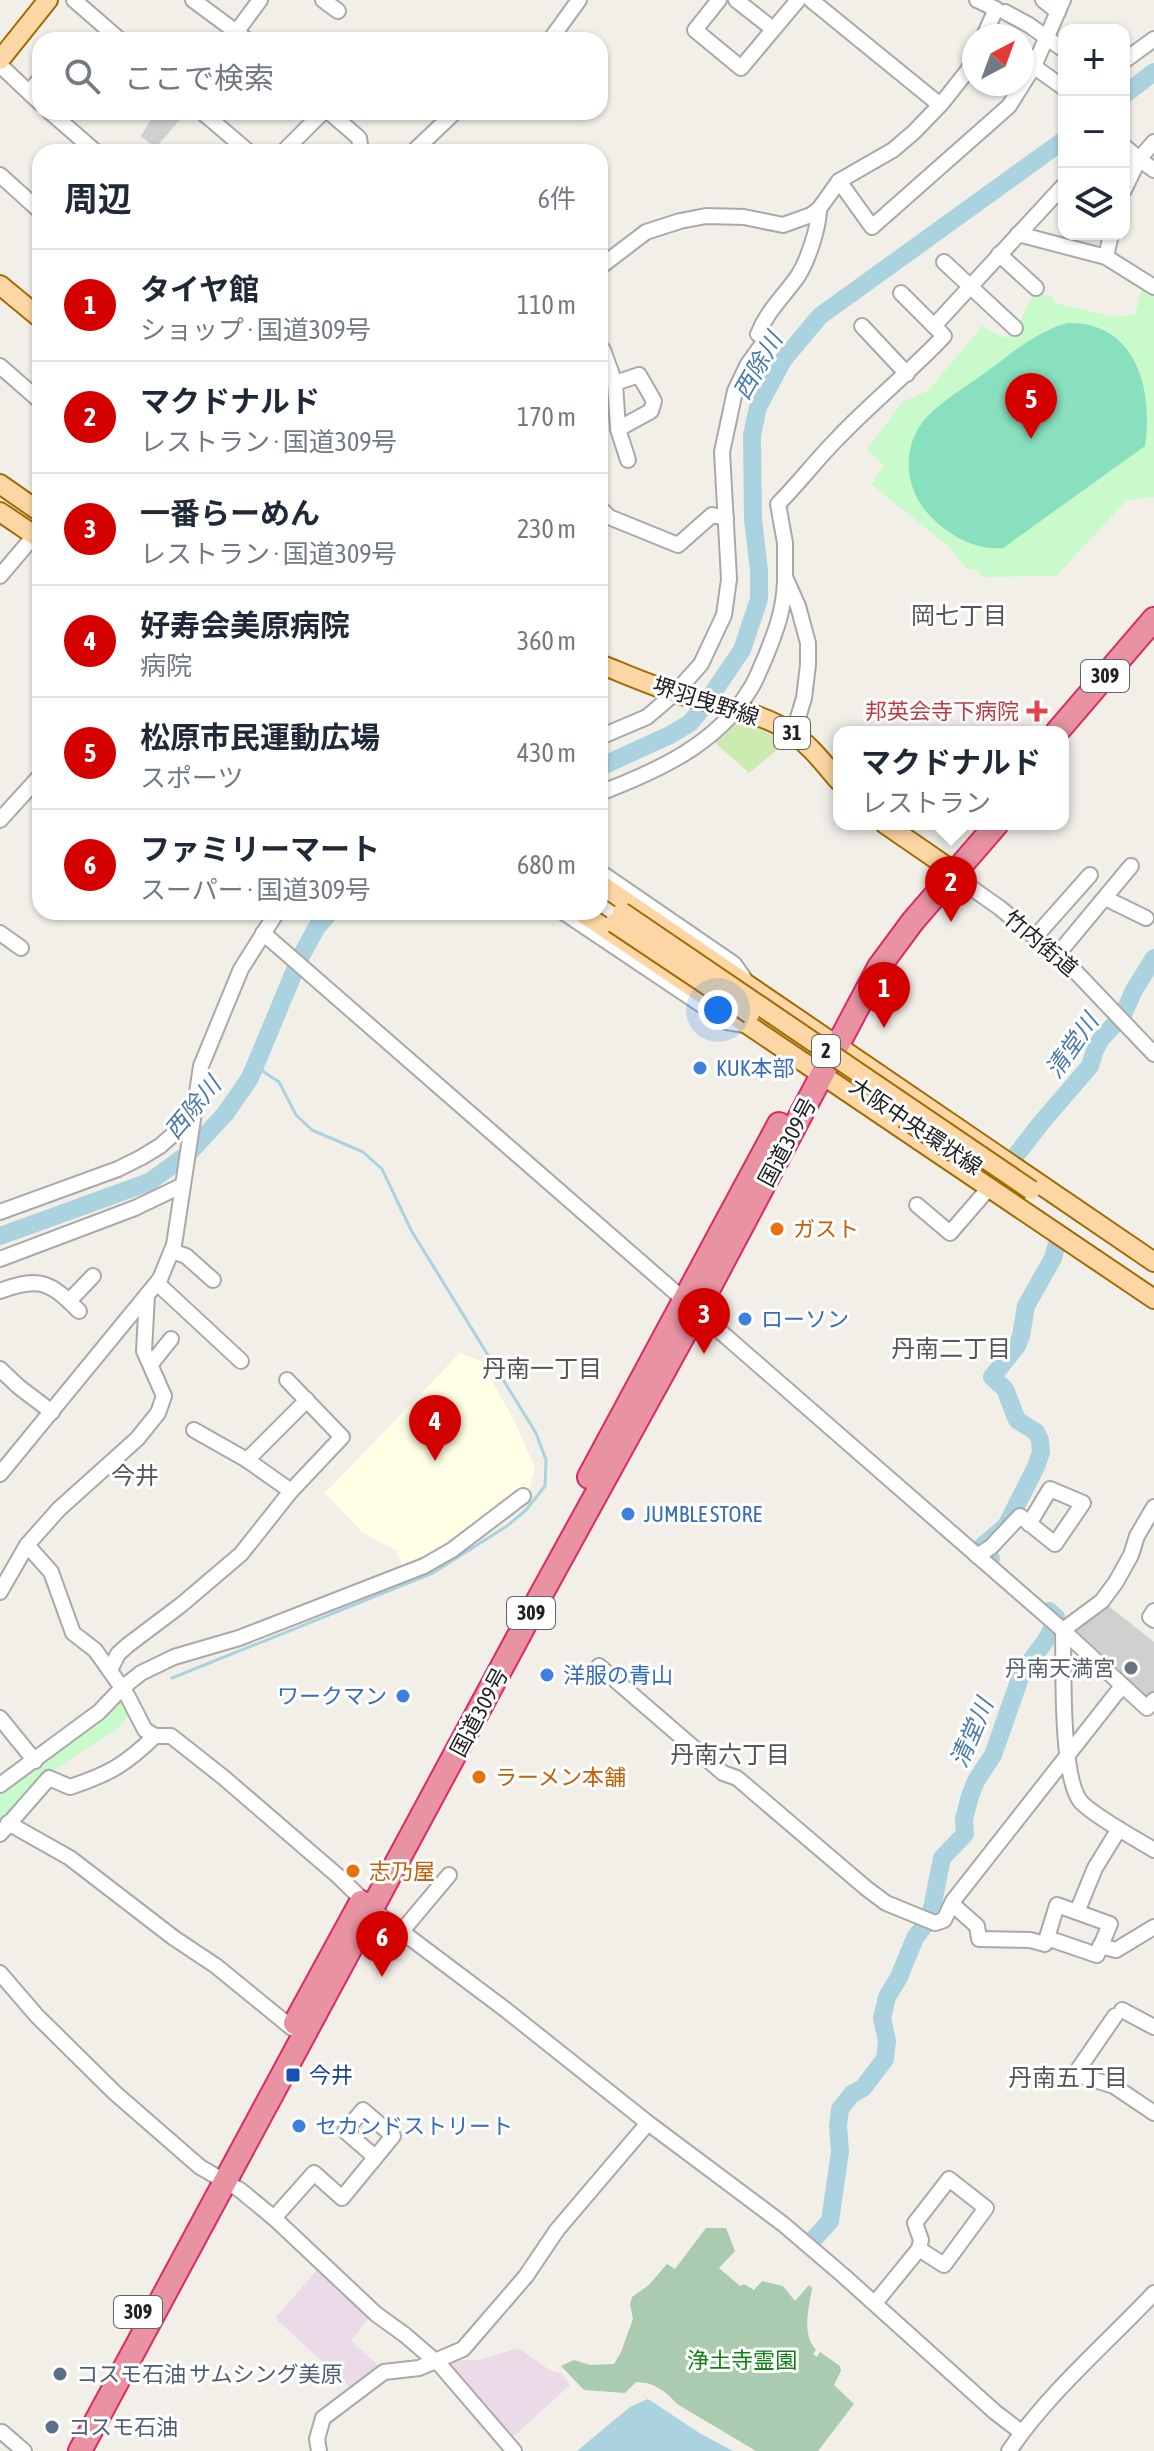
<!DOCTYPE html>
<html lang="ja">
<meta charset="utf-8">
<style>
:root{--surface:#fff;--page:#f6f6f7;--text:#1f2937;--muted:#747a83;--line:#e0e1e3;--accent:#d40000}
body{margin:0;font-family:"Asap Condensed","Noto Sans JP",sans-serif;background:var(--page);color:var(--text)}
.controls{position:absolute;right:24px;top:24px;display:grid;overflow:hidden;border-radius:16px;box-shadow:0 2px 6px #0004}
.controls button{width:72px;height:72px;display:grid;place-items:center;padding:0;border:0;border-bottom:2px solid var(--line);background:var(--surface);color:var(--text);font:40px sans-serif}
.compass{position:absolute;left:962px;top:24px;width:72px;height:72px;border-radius:50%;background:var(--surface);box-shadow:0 2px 6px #0004;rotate:41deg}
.you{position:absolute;left:718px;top:1010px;width:28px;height:28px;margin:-20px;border:6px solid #fff;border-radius:50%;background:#1a73e8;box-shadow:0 0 0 12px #1a73e833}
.badge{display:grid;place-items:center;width:52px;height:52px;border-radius:50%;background:var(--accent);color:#fff;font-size:26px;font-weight:700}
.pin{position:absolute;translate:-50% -66px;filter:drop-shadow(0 2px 4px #0008)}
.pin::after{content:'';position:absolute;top:42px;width:28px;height:24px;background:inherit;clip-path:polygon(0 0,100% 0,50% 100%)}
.popup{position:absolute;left:833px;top:726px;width:236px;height:104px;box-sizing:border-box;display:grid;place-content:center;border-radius:16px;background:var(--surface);filter:drop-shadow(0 2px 6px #0005);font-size:26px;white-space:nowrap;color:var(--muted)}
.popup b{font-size:30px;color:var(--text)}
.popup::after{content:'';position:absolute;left:50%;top:100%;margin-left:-16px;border:16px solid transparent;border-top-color:var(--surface)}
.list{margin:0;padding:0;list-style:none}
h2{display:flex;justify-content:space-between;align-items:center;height:104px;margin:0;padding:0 32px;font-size:34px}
h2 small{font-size:26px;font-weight:400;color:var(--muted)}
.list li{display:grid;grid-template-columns:52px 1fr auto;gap:24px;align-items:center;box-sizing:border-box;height:112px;padding:0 32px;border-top:2px solid var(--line)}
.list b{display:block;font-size:30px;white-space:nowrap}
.list p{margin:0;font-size:26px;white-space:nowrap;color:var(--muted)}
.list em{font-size:26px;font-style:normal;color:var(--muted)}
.icon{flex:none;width:44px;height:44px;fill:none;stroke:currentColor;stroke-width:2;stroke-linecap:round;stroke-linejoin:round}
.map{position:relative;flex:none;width:1154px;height:2451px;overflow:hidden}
.search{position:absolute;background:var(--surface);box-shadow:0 2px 6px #0004;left:32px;top:32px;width:576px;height:88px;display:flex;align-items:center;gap:20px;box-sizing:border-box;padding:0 28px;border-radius:24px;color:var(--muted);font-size:30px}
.panel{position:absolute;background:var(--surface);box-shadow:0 2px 6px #0004;left:32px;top:144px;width:576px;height:776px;border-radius:24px}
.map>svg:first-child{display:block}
.industrial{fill:#ebdbe8}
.education{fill:#ffffe5}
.religious{fill:#d0d0d0}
.grass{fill:#cdebb0}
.cemetery{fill:#aacbaf}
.park{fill:#c8facc}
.pitch{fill:#88e0be}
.water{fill:#aad3df}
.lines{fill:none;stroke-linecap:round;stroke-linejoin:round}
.stream{stroke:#aad3df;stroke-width:3}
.river{stroke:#aad3df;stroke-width:18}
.minor-casing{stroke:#a9a9a9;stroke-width:18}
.major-casing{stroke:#a06b00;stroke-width:22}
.highway-casing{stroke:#dc2a67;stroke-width:26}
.minor{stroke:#fff;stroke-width:14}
.major{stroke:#fcd6a4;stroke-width:18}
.highway{stroke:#e892a2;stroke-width:22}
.major-bridge-casing{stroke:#a06b00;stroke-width:22;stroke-linecap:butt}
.major-bridge{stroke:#fcd6a4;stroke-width:18}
.health-dot{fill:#e0444e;stroke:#fff;stroke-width:3}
.shop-dot{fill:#3f7fe0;stroke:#fff;stroke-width:3}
.food-dot{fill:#e8710a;stroke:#fff;stroke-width:3}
.worship-dot{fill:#6b7280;stroke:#fff;stroke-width:3}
.transit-dot{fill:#1a4fb4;stroke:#fff;stroke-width:3}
.service-dot{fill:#5c6f8a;stroke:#fff;stroke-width:3}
.labels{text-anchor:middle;stroke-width:6;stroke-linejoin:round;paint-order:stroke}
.shield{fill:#fff;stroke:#646464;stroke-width:2}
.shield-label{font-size:20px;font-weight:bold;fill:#222}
.street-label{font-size:22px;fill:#222;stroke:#fff}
.health-label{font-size:22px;fill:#be3a42;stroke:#fff;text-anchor:end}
.shop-label{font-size:22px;fill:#366cbe;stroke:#fff;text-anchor:start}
.food-label{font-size:22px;fill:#c56008;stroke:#fff;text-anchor:start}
.worship-label{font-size:22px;fill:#5b616d;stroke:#fff;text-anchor:end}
.transit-label{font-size:22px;fill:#164399;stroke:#fff;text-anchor:start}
.park-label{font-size:22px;fill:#0c8416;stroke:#fff}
.service-label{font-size:22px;fill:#4e5e75;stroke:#fff;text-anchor:start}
.water-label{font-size:24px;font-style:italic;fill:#4a7aab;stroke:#fff}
.neighbourhood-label{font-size:24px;fill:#555;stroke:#fff}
</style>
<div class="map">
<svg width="1154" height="2451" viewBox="0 0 1154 2451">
<rect width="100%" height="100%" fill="#f2efe9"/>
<g class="industrial">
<path d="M317,2270L369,2318L351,2341L381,2368L353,2390L275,2318Z"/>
<path d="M518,2348L551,2371L561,2373L570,2385L514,2436L462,2385L445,2361L478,2360Z"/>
</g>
<path class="education" d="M460,1353L481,1361L514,1420L535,1468L530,1487L455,1540L403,1570L397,1551L363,1533L325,1493Z"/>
<g class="religious">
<path d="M156,112H187L155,148L141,136Z"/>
<path d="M1106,1604L1154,1642V1693L1146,1702L1068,1630Z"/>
</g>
<path class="grass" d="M735,720L750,724L783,741L777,750L749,773L712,740L732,725Z"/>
<path class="cemetery" d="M706,2228H726L735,2251L719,2268L740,2286L744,2284L754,2290L762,2281L783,2286L795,2301L809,2285L812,2288C809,2308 801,2333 816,2350L813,2354L817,2357L820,2352L840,2366L841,2371L834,2385L854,2404L818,2451H756L677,2404C665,2391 654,2382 636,2382L625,2393L584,2390L561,2366L574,2360L590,2365L614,2364L621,2352L633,2319L630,2304L632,2297L649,2285L667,2264L675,2269Z"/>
<g class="park">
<path d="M1143,285L1154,295V497L1127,500L1056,576L983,577L977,570L967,569L947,545L871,484L884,466L867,450L901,403L929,390L982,326L1004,338L1017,328L1034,292L1053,297L1055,303L1115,317L1135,314Z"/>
<path d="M121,1702L127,1704L131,1712L117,1729L49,1773L0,1821V1792Z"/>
</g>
<path class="pitch" d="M1067,323C1135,321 1154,388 1145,446L1003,548C975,550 952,537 932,518C901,487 900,439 934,410C951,395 971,383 989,370C1014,351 1037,332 1067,323Z"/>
<path class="water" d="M648,2399L701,2434L733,2451H577L630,2407Z"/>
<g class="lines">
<path class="stream" d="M172,1678L433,1573L507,1526L526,1510L545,1486L546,1460L536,1433L411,1230L382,1169L363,1152L312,1130L296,1115L279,1082L255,1066"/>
<g class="river">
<path d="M1124,95L1154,72"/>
<path d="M600,767L670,735L690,723L701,710L742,650L759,599V570L753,519L752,435L758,407L783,360L820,316L1064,140"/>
<path d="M1017,1154L1041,1123L1090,1066L1095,1050L1101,1039L1123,1015L1134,990L1154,958"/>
<path d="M0,1236L149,1182L188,1154L225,1114L250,1078L300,958L317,927L330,912"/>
<path d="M991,1559L980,1548L1006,1526L1036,1467L1041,1452L1040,1440L1036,1432L1017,1420L1005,1389L992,1377L1017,1346L1021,1336L1026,1306L1053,1258L1056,1247"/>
<path d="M812,2241L830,2221L840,2152L838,2126L840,2109L852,2094L863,2088L885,2059L887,2041L882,2018L887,1997L899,1977L915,1938L930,1918L942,1858L965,1834L964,1819L970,1796L976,1781L993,1755L1020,1678C1031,1655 1050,1643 1056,1617L1049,1611"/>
</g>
<g class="minor-casing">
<g id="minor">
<path d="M74,0L120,40"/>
<path d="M193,0L247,40"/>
<path d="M323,0L338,11"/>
<path d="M719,0L695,30L741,68L798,0"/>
<path d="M736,0L773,29"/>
<path d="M811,0L940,105"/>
<path d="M977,0L996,9L984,36"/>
<path d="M1043,0L1058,12"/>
<path d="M1005,12L1029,25L1064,50"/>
<path d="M237,31L260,0"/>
<path d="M550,40L579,0"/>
<path d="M1022,58L1064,88"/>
<path d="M1124,61L1154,39"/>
<path d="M0,65L40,103"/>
<path d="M29,92L40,79"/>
<path d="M50,112L96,152"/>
<path d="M202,112L249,152"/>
<path d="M329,112L359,138L361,152"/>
<path d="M1154,142L1139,159L1154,170"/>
<path d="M1124,146L1139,159L1124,190"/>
<path d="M283,152L323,112"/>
<path d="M413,152L455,112"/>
<path d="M0,175L40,211"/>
<path d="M839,181L872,227L1009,106L1034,66L1063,0"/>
<path d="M1018,234L1106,257L1154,287"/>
<path d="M999,254L1036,288"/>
<path d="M1106,257L1111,234"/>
<path d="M944,262L1015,328"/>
<path d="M600,267L646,232L680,221L706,216L744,217L783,225L811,215L819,209L839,181L893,150L914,132L942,103L968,70L974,57"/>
<path d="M901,293L934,326"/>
<path d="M862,326L907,374"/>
<path d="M600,350H603L615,383L618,429L628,460"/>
<path d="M0,366L40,401"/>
<path d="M615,383L639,375L654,401L651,411L618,429"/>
<path d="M602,510L609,517L678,545L712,515L726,518"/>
<path d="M0,576L40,529"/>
<path d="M793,734L804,698L808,665V643L798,606L785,577V543L778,504C799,483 816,460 837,439C871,403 910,372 944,336L934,326L1064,185"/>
<path d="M600,737L647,717L675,693L701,664L724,615L729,579L722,452L735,391L748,364L766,339L758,334C767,311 784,296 798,276C808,260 819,227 819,209"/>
<path d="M600,793C657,771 716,745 749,691C756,681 760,669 765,658C776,631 784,610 785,581"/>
<path d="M0,820L40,776"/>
<path d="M600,872L734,964L744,978"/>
<path d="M953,875L1000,908L1073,969L1154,1054"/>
<path d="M1105,898L1146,918"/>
<path d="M563,912L727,1022L745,1025"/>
<path d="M0,933L21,948"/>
<path d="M263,933L1057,1625L1147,1708L1154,1700"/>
<path d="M1035,937L1090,875"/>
<path d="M1057,955L1131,866"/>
<path d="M917,1205L950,1233L989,1188"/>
<path d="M0,1212L118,1169L142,1157L160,1146L193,1117"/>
<path d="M172,1251L186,1256L213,1280"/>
<path d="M0,1259L135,1208L183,1185"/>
<path d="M157,1283L241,1361"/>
<path d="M0,1291C40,1276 50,1282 79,1311"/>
<path d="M69,1301L93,1276"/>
<path d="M151,1364L171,1339"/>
<path d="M0,1369L19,1387L52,1412"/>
<path d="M194,1430L247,1460L291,1491"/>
<path d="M247,1460L307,1400"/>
<path d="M0,1474L160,1279L174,1245L201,1066L241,969L277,912"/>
<path d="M27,1545L51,1572L73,1633L95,1650L103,1661L127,1695L145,1730L155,1736H171L223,1777L338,1876L373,1910L506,2010L648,2123L783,2224L845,2277L995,2412L1021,2432"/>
<path d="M977,1556L991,1547L1020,1516L1055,1544L1083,1503L1050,1489L1029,1524"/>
<path d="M0,1592L27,1545L59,1509L137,1439L158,1413L164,1396L144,1351L147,1295"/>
<path d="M1154,1611L1150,1617L1154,1620"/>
<path d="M1063,1630C1064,1667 1060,1777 1081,1802C1094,1816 1136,1839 1154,1850"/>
<path d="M1063,1630L1102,1601L1116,1582L1131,1555L1137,1536L1154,1507"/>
<path d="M599,1666L723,1773L737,1778L866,1888L886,1903L935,1923L944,1920L953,1901L1122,1686"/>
<path d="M110,1670L118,1654L128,1645L181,1605L241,1554L291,1491L342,1437L287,1380"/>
<path d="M0,1718L35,1761"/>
<path d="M0,1785L99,1712L122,1688L141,1673L174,1657L239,1638L424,1566L452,1550L523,1496"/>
<path d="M8,1823L70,1858L174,1938L216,1966L292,2028"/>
<path d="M0,1834L49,1778L70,1787C109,1774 125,1765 155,1736"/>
<path d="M952,1904L977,1926L979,1939L1030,1940L1045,1944L1057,1905L1110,1924L1097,1955L1047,1938"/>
<path d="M1077,1912L1095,1868L1119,1829"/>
<path d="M402,1931L449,1875"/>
<path d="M1100,1946L1116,1950L1154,1927"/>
<path d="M0,1973L37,2016L115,2093L200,2167L240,2190L274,2218L376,2314L405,2335L441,2366L514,2451"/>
<path d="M1122,2010L1154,2027"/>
<path d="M1115,2016L1075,2074L1114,2086L1154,2113"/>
<path d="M274,2218L314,2173L342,2198L393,2136L363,2110L345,2131L375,2157"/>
<path d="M875,2303L919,2249L921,2240L915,2223L949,2179L986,2208L944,2265L919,2249"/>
<path d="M2,2432L24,2451"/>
<path d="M319,2451L317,2439L323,2418L384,2372L419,2368L463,2349L526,2276L557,2230L648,2123"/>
<path d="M1009,2451C1049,2392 1105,2345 1154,2293"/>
</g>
</g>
<g class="major-casing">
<g id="major">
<path d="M0,60L48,0"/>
<path d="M0,285L40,318"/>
<path d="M0,484L40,512"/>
<path d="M0,512L40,539"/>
<path d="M600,664C625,674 650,685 675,693C713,705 758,710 792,733C811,746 824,764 839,781"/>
<path d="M885,824L943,864L953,875"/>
<path d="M600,884L1154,1262"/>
<path d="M581,912L1154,1299"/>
</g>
</g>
<g class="highway-casing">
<g id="highway">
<path d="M1057,732L1154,619"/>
<path d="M589,1477L779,1124"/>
<path d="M295,2023L361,1902"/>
<path d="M80,2451L531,1613L697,1311L879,967L913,921L997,824"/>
</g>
</g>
<use href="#minor" class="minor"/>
<use href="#major" class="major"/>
<use href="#highway" class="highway"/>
<g class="major-bridge-casing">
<g id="major-bridge">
<path d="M622,912L1031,1190"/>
<path d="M614,923L750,1014"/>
<path d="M904,1118L955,1153"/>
</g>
</g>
<use href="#major-bridge" class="major-bridge"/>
</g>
<path class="health-dot" d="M1033 699h8v8h8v8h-8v8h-8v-8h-8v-8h8z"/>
<g class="shop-dot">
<circle cx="700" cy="1068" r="8"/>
<circle cx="745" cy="1319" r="8"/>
<circle cx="628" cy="1514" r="8"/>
<circle cx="547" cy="1675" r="8"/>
<circle cx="403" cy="1696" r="8"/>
<circle cx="299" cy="2126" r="8"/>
</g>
<g class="food-dot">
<circle cx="777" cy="1229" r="8"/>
<circle cx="479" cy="1777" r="8"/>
<circle cx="353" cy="1871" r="8"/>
</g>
<circle class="worship-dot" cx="1131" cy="1668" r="8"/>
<rect class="transit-dot" x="285" y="2067" width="16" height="16" rx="4"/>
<g class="service-dot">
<circle cx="60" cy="2374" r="8"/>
<circle cx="52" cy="2427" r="8"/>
</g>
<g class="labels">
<g class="shield">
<rect x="1081" y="660" width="48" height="32" rx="6"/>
<rect x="774" y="717" width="36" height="32" rx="6"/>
<rect x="812" y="1035" width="28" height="32" rx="6"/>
<rect x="507" y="1597" width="48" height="32" rx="6"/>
<rect x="114" y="2296" width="48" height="32" rx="6"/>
</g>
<g class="shield-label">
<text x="1105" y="683">309</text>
<text x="792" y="740">31</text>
<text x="826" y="1058">2</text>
<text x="531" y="1620">309</text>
<text x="138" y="2319">309</text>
</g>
<g class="street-label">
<text transform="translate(706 701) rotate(18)" y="8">堺羽曳野線</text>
<text transform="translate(1041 943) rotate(40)" y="8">竹内街道</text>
<text transform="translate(916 1126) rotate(34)" y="8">大阪中央環状線</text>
<text transform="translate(787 1142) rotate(-62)" y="8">国道309号</text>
<text transform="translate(479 1712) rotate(-62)" y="8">国道309号</text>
</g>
<g class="health-label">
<text x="1019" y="719">邦英会寺下病院</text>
</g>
<g class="shop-label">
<text x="716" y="1076">KUK本部</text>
<text x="761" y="1327">ローソン</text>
<text x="644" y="1522">JUMBLE STORE</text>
<text x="563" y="1683">洋服の青山</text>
<text x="387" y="1704" text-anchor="end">ワークマン</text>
<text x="315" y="2134">セカンドストリート</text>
</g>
<g class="food-label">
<text x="793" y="1237">ガスト</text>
<text x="495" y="1785">ラーメン本舗</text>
<text x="369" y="1879">志乃屋</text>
</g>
<g class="worship-label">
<text x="1115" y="1676">丹南天満宮</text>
</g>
<g class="transit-label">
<text x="309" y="2083">今井</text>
</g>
<g class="park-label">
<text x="742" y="2368">浄土寺霊園</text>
</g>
<g class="service-label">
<text x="76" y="2382">コスモ石油 サムシング美原</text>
<text x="68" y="2435">コスモ石油</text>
</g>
<g class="water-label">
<text transform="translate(758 366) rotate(-60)" y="8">西除川</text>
<text transform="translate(1072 1046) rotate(-55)" y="8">清堂川</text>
<text transform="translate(193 1108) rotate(-50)" y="8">西除川</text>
<text transform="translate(972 1733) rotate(-67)" y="8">清堂川</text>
</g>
<g class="neighbourhood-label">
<text x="959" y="624">岡七丁目</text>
<text x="951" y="1357">丹南二丁目</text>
<text x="542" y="1377">丹南一丁目</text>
<text x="135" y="1484">今井</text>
<text x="730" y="1763">丹南六丁目</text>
<text x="1068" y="2086">丹南五丁目</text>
</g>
</g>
</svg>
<div class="controls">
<button>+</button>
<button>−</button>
<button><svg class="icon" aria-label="layers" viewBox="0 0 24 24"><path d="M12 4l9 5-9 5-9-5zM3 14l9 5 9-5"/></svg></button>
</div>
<svg class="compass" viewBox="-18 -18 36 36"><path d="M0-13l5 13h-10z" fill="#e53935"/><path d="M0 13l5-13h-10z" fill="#747a83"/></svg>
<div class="you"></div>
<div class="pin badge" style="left:884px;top:1028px">1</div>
<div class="pin badge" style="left:951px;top:922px">2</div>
<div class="popup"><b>マクドナルド</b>レストラン</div>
<div class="pin badge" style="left:704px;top:1354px">3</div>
<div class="pin badge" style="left:435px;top:1461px">4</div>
<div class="pin badge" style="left:1031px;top:439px">5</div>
<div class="pin badge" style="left:382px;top:1977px">6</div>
<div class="search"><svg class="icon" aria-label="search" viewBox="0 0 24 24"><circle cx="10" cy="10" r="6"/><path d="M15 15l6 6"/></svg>ここで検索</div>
<section class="panel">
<h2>周辺<small>6件</small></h2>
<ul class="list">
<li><span class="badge">1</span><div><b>タイヤ館</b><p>ショップ · 国道309号</p></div><em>110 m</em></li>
<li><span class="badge">2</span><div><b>マクドナルド</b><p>レストラン · 国道309号</p></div><em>170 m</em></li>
<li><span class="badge">3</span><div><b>一番らーめん</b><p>レストラン · 国道309号</p></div><em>230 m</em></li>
<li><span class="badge">4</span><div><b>好寿会美原病院</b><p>病院</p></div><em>360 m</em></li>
<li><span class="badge">5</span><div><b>松原市民運動広場</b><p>スポーツ</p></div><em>430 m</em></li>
<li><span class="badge">6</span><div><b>ファミリーマート</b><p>スーパー · 国道309号</p></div><em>680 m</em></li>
</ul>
</section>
</div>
